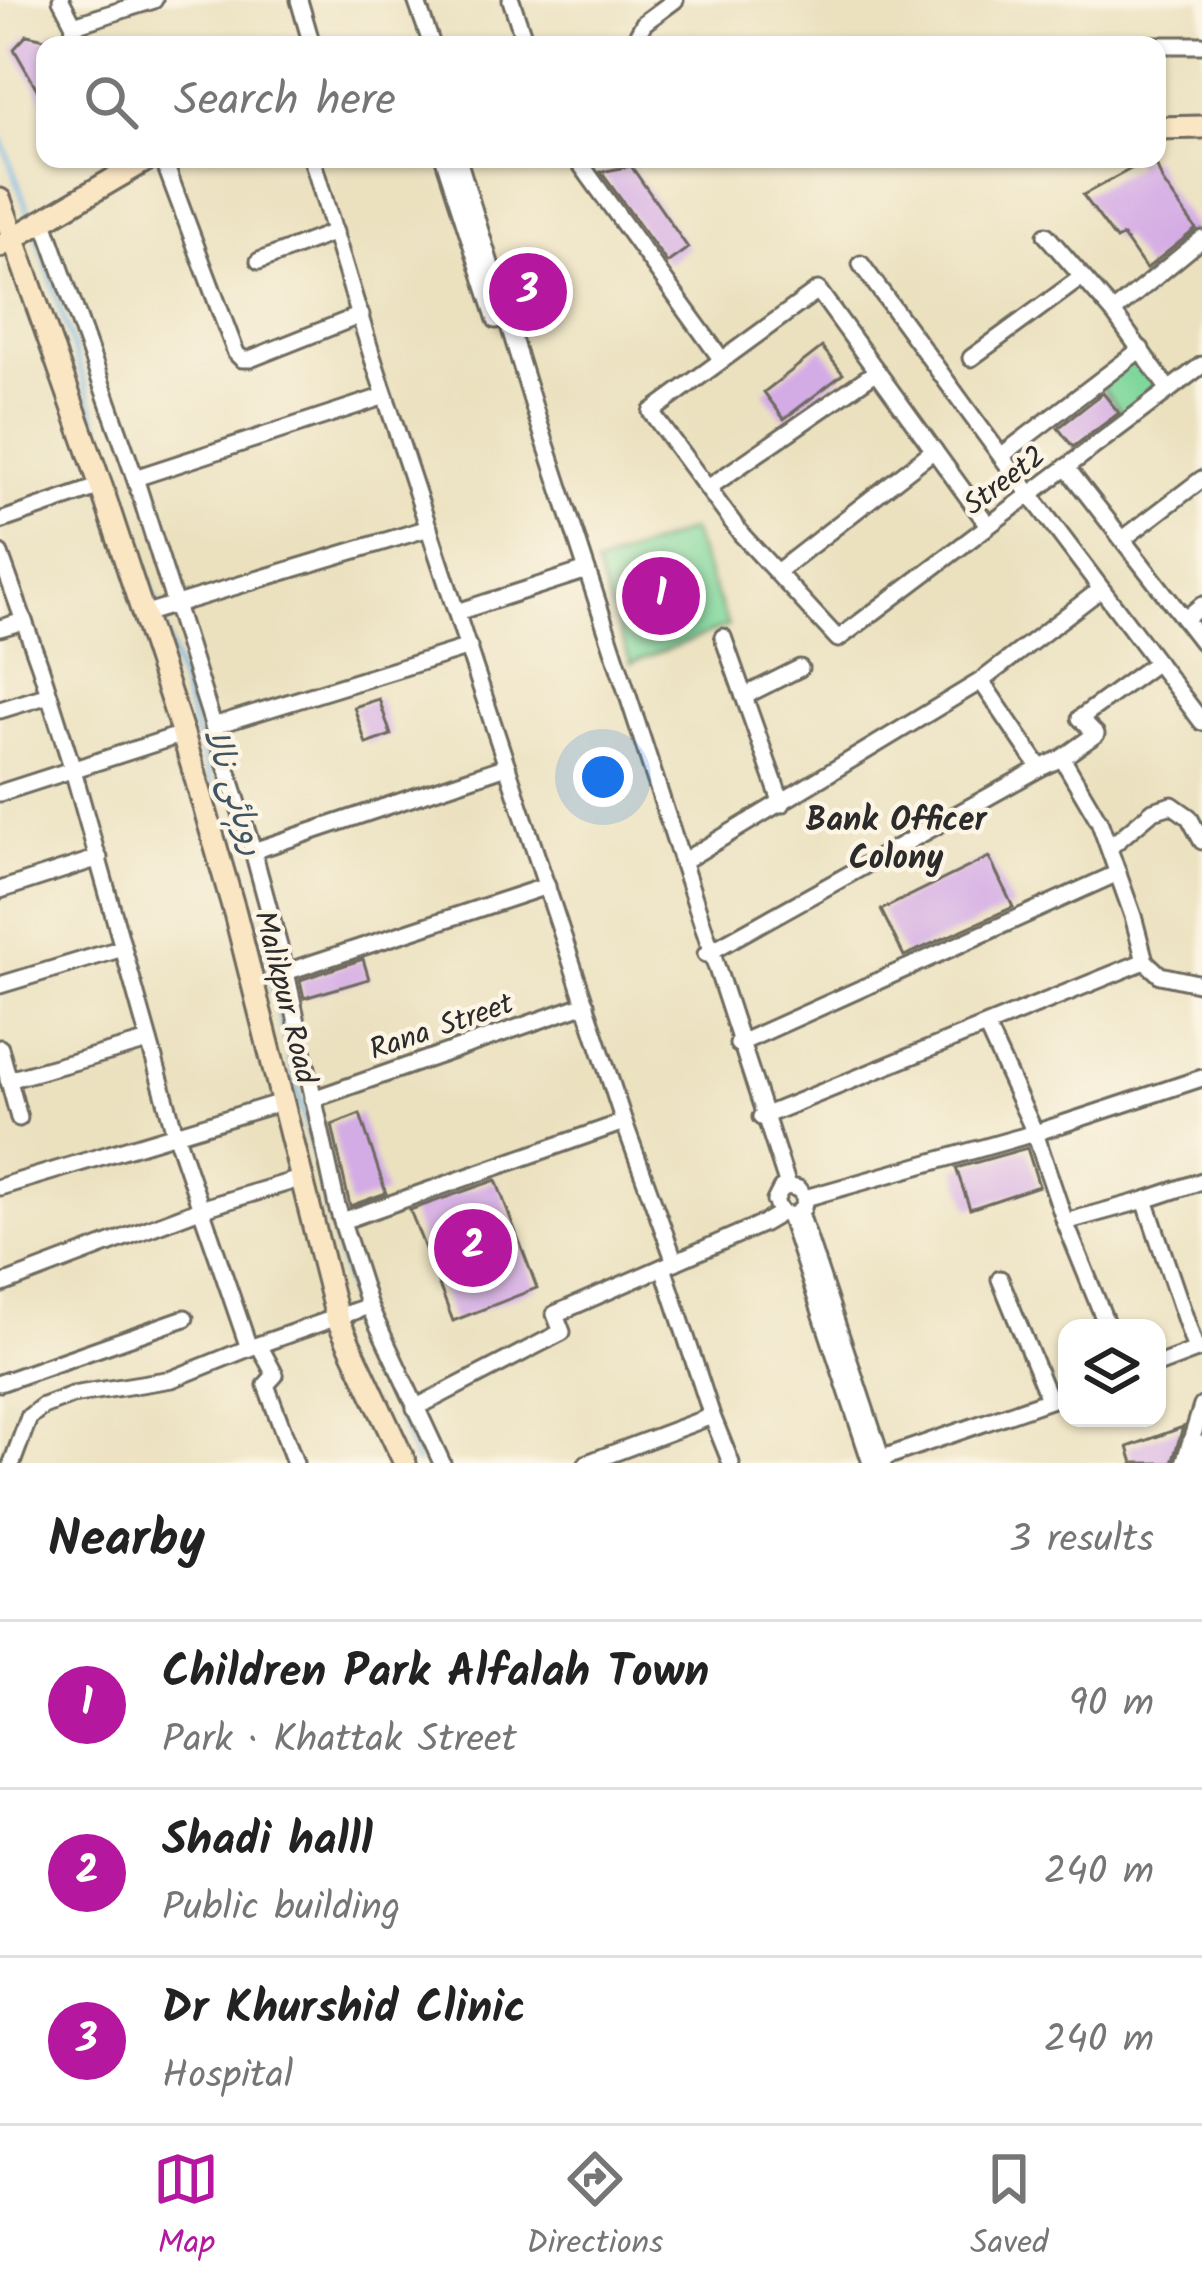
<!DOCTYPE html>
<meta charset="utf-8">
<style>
:root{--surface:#fff;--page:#f6f6f6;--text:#222;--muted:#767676;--line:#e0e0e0;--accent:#b5179e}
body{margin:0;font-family:Kalam,"Playpen Sans Arabic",sans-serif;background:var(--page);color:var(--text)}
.controls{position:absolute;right:36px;bottom:36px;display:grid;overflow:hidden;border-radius:24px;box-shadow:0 3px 9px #0004}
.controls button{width:108px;height:108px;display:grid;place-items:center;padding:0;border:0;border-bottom:3px solid var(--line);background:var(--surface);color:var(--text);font:60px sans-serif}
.you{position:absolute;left:603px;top:777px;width:42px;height:42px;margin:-30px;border:9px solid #fff;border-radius:50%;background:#1a73e8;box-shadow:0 0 0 18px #1a73e833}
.badge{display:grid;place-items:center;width:78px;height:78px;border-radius:50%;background:var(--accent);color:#fff;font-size:39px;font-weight:700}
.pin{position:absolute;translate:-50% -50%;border:6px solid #fff;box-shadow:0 3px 12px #0006}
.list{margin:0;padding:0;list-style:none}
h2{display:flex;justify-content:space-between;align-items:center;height:156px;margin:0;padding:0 48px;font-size:51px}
h2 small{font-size:39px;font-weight:400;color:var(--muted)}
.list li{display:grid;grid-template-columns:78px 1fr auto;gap:36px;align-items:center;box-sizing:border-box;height:168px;padding:0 48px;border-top:3px solid var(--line)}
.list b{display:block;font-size:45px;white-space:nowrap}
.list p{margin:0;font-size:39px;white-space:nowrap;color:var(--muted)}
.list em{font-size:39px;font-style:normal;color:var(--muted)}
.icon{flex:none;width:66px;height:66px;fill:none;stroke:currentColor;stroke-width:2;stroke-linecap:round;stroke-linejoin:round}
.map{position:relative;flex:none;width:1202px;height:1463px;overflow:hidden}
.search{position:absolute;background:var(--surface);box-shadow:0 3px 9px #0004;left:36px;right:36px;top:36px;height:132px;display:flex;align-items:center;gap:30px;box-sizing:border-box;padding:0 42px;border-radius:24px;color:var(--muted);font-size:45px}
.sheet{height:660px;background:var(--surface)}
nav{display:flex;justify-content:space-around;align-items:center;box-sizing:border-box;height:168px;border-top:3px solid var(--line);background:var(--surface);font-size:33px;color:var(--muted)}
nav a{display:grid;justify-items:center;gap:6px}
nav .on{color:var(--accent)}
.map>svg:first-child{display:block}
.green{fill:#7fd79b;stroke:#558163;stroke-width:3}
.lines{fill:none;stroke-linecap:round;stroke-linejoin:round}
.stream{stroke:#71b6e7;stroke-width:4.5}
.building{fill:#d4ace5}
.street-casing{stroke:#6e6b5f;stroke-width:21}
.secondary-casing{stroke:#6e6b5f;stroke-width:27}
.street{stroke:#fff;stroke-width:15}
.secondary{stroke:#fbe6c4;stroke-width:21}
.labels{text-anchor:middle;stroke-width:9;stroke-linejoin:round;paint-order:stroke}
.street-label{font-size:30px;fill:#2b2b2b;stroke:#fcf5e5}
.water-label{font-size:33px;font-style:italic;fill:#405563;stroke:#fcf5e5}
.neighbourhood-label{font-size:33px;font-weight:bold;fill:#2b2b2b;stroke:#fcf5e5}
</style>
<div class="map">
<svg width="1202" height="1463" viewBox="0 0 1202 1463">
<rect width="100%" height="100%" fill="#fcf5e5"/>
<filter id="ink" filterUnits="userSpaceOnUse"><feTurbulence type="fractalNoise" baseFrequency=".00833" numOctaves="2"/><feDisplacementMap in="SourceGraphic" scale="24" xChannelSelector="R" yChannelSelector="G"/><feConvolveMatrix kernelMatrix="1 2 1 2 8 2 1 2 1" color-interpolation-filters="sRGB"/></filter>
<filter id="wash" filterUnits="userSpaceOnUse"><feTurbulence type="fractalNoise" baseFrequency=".004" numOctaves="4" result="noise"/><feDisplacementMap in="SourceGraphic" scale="48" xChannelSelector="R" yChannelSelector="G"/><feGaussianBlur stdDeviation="2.7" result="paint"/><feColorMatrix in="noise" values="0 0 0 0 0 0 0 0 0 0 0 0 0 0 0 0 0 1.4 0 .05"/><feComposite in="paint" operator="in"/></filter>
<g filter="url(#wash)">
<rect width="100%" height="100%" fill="#ebe1bf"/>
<g class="green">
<path d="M1137,356L1161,390L1126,418L1099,384Z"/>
<path d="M691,530L728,626L631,663L595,566Z"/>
</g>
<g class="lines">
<g class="stream">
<path d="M0,135L31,219"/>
<path d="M37,236L166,634L265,960L352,1306"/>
<path d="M357,1317L417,1463"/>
</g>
</g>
<g id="blocks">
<g class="building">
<path d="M55,32L64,45H45V103L14,49L27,35L45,39Z"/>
<path d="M1134,159H1154L1163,182L1196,229L1146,269L1123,236L1116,240L1083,195L1136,166Z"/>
<path d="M631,166L688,248L667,263L601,172Z"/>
<path d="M535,257L552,317L522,326L504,266Z"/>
<path d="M822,347L843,374L784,419L764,392Z"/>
<path d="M1103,393L1119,413L1073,447L1058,428Z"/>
<path d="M379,699L391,735L366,744L354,707Z"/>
<path d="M989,857L1013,907L904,956L881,910Z"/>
<path d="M363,959L369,979L304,998L300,980Z"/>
<path d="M360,1114L386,1193L350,1206L332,1125Z"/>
<path d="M1027,1148L1039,1186L970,1209L956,1168Z"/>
<path d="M496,1180L537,1288L453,1321L410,1210Z"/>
<path d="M1183,1427L1172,1463H1133L1128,1447Z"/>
</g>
</g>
</g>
<g filter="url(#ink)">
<use href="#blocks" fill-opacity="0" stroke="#6e6b5f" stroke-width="3"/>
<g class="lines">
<g class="street-casing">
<g id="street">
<path d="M61,0L74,25L154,0"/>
<path d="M299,0L312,45"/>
<path d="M416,0L432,45"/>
<path d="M511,0L526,45"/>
<path d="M74,25L73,34L78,45"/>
<path d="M642,45L638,34L644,23L675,0"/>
<path d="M1125,45H1202"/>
<path d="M163,159L236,353L242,359H250L361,315"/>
<path d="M312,159L372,356L624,1122L675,1262"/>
<path d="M444,159L496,320"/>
<path d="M458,159L538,420L788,1186L799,1189L805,1198L803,1208L793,1216L781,1213L775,1201L781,1189L788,1186"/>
<path d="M577,159L722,360"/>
<path d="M43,219L135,478L253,851L286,972L337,1206L369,1306L442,1463"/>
<path d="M1046,235L1113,312L1169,390"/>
<path d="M259,261L335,232"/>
<path d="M861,264L1001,456L1202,722"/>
<path d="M1113,312L1202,239"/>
<path d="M971,358L1082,277"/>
<path d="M1001,456L1141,349"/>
<path d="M1066,467L1202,642"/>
<path d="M135,478L385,396"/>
<path d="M708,488L877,371"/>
<path d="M0,521L101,486"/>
<path d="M988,525L818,290L651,412L742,535L838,639L1202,365"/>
<path d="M1123,539L1202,479"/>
<path d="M0,554L40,666L73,770L175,1133L249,1348"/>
<path d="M777,572L934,450"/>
<path d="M457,612L587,570"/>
<path d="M143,614L429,528"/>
<path d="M1185,619L1202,605"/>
<path d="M0,628L24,621"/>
<path d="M723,637L782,804"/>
<path d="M981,681L1040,768"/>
<path d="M744,696L800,668"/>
<path d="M0,710L49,695"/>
<path d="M213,726L469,647"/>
<path d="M1062,758L1099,821L1133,916L1145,961L1160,975L1202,984"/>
<path d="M0,793L183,734"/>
<path d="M1110,847L1153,811L1172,805L1189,817L1202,841"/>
<path d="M253,851L507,766"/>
<path d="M682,862L981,681L1101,589"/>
<path d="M0,890L99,858"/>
<path d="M706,954L1040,768L1062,758L1096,734L1080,718L1157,662"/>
<path d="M286,972L547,886"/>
<path d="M0,985L123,948"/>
<path d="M986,1026L1035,1133L1065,1222L1108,1328"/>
<path d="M738,1044L1118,873"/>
<path d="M0,1048L19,1118"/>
<path d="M8,1080L149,1041"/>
<path d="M313,1099L586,1004"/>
<path d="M761,1117L1145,961"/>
<path d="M0,1187L282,1102"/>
<path d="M805,1198L1035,1133L1202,1078"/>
<path d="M1145,1200L1196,1350"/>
<path d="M800,1213L883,1463"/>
<path d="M789,1216L871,1463"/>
<path d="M342,1221L624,1122"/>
<path d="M1065,1222L1145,1200L1202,1181"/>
<path d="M663,1267L712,1416L731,1463"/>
<path d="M1000,1279L1049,1399"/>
<path d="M0,1285L200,1209L303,1178"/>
<path d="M259,1345L275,1375L266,1385L295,1463"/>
<path d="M1157,1365L1202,1348"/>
<path d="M0,1383L185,1318"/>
<path d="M415,1408L562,1332L555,1314L764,1223L781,1213"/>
<path d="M877,1460L1067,1394"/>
<path d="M12,1463L29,1417L43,1406L72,1395L172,1379L249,1348L369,1306"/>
<path d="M587,1463L712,1416"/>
<path d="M1184,1463L1202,1406"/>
<path d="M1196,1463L1202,1444"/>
</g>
</g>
<g class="secondary-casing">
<g id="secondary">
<path d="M1157,128L1202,127"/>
<path d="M0,200L101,486L183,734L235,913L337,1318L405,1463"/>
<path d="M0,246L148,159"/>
</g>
</g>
<use href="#street" class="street"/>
<use href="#secondary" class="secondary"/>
</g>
</g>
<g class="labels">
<g class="street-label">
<text transform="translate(1004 480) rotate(-37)" y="10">Street2</text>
<text transform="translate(286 997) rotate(76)" y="10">Malikpur Road</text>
<text transform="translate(441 1026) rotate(-19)" y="10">Rana Street</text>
</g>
<g class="water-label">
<text transform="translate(236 791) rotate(72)" y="12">روہائی نالا</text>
</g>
<g class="neighbourhood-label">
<text x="896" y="830">Bank Officer<tspan x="896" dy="38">Colony</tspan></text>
</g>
</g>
</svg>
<div class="controls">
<button><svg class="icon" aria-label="layers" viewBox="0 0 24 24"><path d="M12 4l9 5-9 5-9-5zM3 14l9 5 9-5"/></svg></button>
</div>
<div class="you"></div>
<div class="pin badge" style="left:661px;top:596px">1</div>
<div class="pin badge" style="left:473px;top:1248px">2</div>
<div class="pin badge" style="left:528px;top:292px">3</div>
<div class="search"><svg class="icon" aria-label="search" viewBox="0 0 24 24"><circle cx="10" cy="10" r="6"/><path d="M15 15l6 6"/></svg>Search here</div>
</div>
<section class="sheet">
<h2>Nearby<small>3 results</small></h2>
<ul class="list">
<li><span class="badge">1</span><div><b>Children Park Alfalah Town</b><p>Park · Khattak Street</p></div><em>90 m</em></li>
<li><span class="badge">2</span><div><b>Shadi halll</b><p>Public building</p></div><em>240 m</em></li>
<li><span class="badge">3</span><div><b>Dr Khurshid Clinic</b><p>Hospital</p></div><em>240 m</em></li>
</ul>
</section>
<nav>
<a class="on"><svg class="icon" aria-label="map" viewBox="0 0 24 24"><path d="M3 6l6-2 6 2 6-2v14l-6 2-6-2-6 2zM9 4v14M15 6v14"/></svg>Map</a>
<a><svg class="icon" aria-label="directions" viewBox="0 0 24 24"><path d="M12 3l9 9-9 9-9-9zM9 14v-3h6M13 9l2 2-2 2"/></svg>Directions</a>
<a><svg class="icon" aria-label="saved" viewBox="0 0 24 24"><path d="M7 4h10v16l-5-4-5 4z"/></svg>Saved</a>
</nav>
